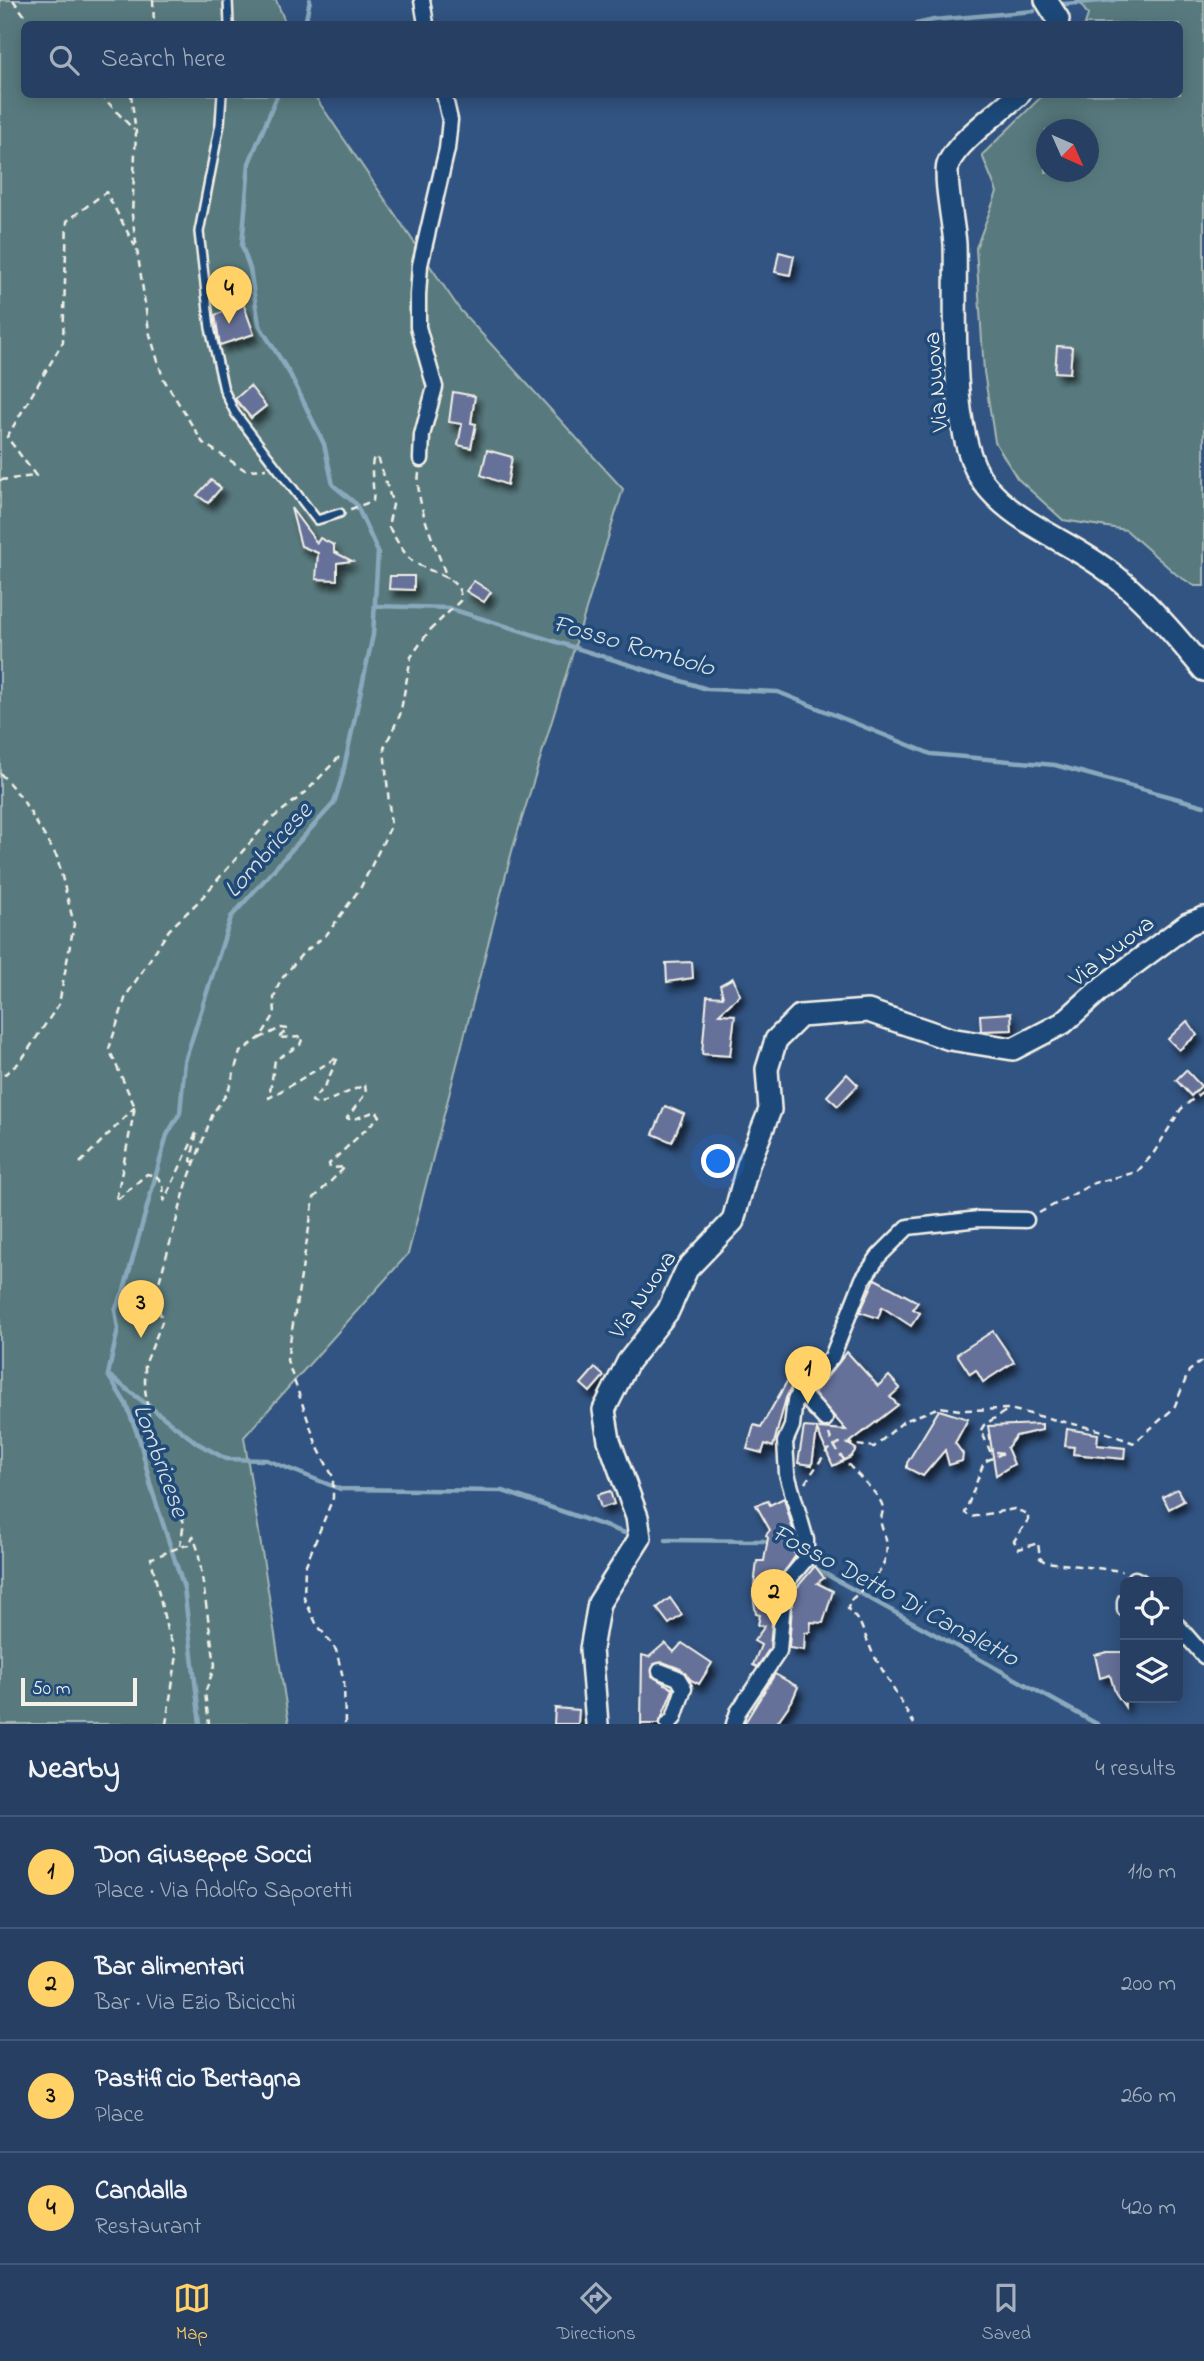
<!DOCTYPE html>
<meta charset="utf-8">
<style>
:root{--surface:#263f62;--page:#324a6b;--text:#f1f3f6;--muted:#a4afbe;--line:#425877;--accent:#ffd166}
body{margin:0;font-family:"Indie Flower",sans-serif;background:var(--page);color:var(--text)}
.controls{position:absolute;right:21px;bottom:21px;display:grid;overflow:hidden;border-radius:10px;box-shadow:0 4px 18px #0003}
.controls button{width:63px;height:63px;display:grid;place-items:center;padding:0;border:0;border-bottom:2px solid var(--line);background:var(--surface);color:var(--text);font:35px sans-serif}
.compass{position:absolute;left:1036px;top:119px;width:63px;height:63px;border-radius:50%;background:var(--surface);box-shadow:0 4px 18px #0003;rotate:135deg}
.scale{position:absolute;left:21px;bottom:18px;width:116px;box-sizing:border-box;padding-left:7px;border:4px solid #f4f1e8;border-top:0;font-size:19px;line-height:24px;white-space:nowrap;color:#f4f1e8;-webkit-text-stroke:5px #1f4a7a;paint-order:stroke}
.you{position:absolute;left:719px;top:1162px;width:24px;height:24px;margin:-18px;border:5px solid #fff;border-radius:50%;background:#1a73e8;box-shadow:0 0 0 10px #1a73e833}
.badge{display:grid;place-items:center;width:46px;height:46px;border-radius:50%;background:var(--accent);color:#111;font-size:23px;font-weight:700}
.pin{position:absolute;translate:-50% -58px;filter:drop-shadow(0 2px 4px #0008)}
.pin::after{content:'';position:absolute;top:37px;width:24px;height:21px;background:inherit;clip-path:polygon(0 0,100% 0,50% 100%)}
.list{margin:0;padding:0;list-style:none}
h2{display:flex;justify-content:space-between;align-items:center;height:91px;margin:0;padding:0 28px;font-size:30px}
h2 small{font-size:23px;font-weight:400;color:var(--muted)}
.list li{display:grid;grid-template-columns:46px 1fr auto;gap:21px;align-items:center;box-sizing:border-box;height:112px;padding:0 28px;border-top:2px solid var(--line)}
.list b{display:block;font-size:26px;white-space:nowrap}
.list p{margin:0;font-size:23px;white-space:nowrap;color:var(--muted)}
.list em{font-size:23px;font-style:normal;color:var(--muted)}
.icon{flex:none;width:38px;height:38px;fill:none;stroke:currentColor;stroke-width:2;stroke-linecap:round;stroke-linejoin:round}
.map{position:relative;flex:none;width:1204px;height:1724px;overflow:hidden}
.search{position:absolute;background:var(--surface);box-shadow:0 4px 18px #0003;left:21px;right:21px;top:21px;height:77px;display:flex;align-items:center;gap:18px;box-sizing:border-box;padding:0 24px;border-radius:10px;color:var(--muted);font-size:26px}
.sheet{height:539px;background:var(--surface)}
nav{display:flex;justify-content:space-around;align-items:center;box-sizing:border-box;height:98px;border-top:2px solid var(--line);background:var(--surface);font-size:19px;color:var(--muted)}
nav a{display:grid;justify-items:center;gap:4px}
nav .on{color:var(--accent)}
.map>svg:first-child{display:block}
.green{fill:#597a7e;stroke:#a6b6b3;stroke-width:2;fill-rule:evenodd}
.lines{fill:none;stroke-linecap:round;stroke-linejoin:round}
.stream{stroke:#8aa9bd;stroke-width:4.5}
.building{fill:#667199;stroke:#f4f1e8;stroke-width:2;filter:url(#shadow)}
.lane-casing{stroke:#f4f1e8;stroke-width:12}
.street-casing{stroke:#f4f1e8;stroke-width:19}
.secondary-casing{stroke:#f4f1e8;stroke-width:26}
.path{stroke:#f4f1e8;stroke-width:2.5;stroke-dasharray:7 5;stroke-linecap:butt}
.lane{stroke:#1f4a7a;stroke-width:7}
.street{stroke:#1f4a7a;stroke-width:14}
.secondary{stroke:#1f4a7a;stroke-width:21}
.labels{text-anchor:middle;stroke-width:7;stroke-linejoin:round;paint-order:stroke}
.street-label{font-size:24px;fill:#f4f1e8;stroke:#1f4a7a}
.water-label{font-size:26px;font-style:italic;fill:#dadfdd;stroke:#1f4a7a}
</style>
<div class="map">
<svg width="1204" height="1724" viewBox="0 0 1204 1724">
<defs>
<filter id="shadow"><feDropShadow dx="4.5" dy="7" stdDeviation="3.5" flood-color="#0009"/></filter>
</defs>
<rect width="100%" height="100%" fill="#325482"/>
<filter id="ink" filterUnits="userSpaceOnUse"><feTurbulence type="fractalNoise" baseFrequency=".0143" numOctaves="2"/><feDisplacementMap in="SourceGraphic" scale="14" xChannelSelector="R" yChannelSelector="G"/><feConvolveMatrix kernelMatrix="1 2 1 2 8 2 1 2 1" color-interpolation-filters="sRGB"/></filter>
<g filter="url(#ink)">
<g class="green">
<path d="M0,0H276L286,24H24V94L314,95L460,310L623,489L512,851L408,1254L244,1437L289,1724H0Z"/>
<path d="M1078,0H1204V586H1195L1177,575L1126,530L1063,520L1017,478L995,442L984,372L976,248L997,192L982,155L1043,95L1180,94V24H1085L1088,15ZM1046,130H1088V172H1046Z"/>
</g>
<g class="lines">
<g class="stream">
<path d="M1064,4L1114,0"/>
<path d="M305,24L310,0"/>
<path d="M916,24L934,20L1034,11"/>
<path d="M375,606L448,608L707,689L778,692L931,754L1055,765L1204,806"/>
<path d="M111,1377L197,1443L226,1459L267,1460L340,1489L503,1491L628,1534"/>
<path d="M666,1540L764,1541L771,1544"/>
<path d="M791,1555L1097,1724"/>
<path d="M200,1724L184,1588L151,1487L140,1441L126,1404L108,1375L118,1329L115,1310L124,1290L167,1135L180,1113L185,1061L231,917L334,803L342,777L373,635L378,552L356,504L333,485L324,444L290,374L259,325L250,269L242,246L249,163L278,94"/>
</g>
</g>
<g class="building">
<path d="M779,252L794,256L790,275L775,272Z"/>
<path d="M243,303L254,334L220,345L215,315Z"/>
<path d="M1057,346L1072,347L1070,373L1055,372Z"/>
<path d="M250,386L266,406L251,418L235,399Z"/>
<path d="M453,392L475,396L471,423L476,424L471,448L458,445L462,424L449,422Z"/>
<path d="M487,450L512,457L507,485L481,475Z"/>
<path d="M211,480L221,488L208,503L197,495Z"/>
<path d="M291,508L317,543L320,538L334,545V552L352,561L337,563V580L316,579L318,553L301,546Z"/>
<path d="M390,576H414V590L389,589Z"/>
<path d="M474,581L491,592L484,602L466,591Z"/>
<path d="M692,962L693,978L667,982L666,963Z"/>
<path d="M733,978L740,995L719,1014L735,1015L730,1056L702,1054L707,996L723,997L720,985Z"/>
<path d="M1011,1013L1012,1030L981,1031L980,1015Z"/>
<path d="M1187,1021L1197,1035L1179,1050L1168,1039Z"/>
<path d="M1186,1070L1201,1086L1191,1096L1176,1080Z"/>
<path d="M847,1074L858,1085L838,1106L827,1096Z"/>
<path d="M665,1106L684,1114L672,1142L653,1134Z"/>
<path d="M875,1279L918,1302L913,1309L920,1313L911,1326L882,1307L878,1318L860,1312Z"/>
<path d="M993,1331L1014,1362L983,1382L976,1370L970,1374L957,1354Z"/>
<path d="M847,1352L878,1386L889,1376L900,1388L890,1397L898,1405L848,1444L856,1449L851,1457L833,1466L817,1430L812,1465L798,1463L804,1427L846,1430L814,1393Z"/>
<path d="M595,1368L604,1376L590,1392L581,1384Z"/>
<path d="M793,1371L798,1373L786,1398L773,1447L765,1444L762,1453L747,1449L754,1425L761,1427Z"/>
<path d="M939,1410L968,1419L955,1443L963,1454L962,1461L949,1465L945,1450L923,1476L907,1468V1463Z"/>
<path d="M1042,1424V1430L1016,1436L1007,1448L1014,1464L996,1475L988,1426Z"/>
<path d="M1067,1429L1098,1434L1097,1445L1125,1448L1124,1459L1073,1454L1074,1447L1065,1446Z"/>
<path d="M1177,1489L1184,1501L1169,1509L1163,1497Z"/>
<path d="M610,1491L614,1504L601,1508L597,1495Z"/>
<path d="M784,1498L796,1541L787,1544L796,1555L775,1586L770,1648L757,1667L753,1665L761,1645L754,1641L765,1626L758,1625L760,1615L756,1614L753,1595L757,1561H764L768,1538L766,1535L770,1530L756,1505L768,1501L770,1505Z"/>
<path d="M815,1566L824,1578L817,1583L833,1591L823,1623L811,1622L810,1632L805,1633L804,1650L789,1648L793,1592Z"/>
<path d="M670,1598L682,1615L669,1624L657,1608Z"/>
<path d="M665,1643L674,1652L682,1643L712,1663L699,1684L691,1680L681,1669L663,1662L654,1664L652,1676L673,1689L659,1724H641L642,1655L649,1657Z"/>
<path d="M1107,1652H1125V1707L1115,1692L1110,1675L1100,1678L1095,1655Z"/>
<path d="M775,1674L798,1687L792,1701L776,1724H744Z"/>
<path d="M555,1708L579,1710L578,1724H554Z"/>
</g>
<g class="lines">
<g class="lane-casing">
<g id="lane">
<path d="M228,0L229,24"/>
<path d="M222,94L220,124L199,232L210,328L224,390L235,413L317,520L340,513"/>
</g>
</g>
<g class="street-casing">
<g id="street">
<path d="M422,0L426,24"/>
<path d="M421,459L422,435L435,387L418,327V295L420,265L447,149L450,120L444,94"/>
<path d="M799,1391L825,1419"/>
<path d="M1131,1582L1135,1579L1141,1582"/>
<path d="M1125,1601V1609"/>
<path d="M1178,1626L1204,1656"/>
<path d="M660,1671L678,1678L684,1688L674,1718L668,1724"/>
<path d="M734,1724L738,1712L779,1651L784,1590L789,1579L806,1559V1540L787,1474L785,1442L792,1426L795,1400L832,1357L863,1279L879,1256L908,1227L979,1219L1026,1220"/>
</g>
</g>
<g class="secondary-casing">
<g id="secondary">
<path d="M1046,0L1058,19L1057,24"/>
<path d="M1019,94C1001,111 955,143 948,165C944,178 954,227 955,244C957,306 947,434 984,483C1014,523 1065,539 1104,568C1139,592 1177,637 1204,670"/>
<path d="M597,1724L591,1649L599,1603L640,1538L637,1517L609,1440L604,1410L628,1362L668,1311L687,1269L733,1221L748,1165L770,1110L767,1069L776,1040L800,1016L868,1011L950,1039L1013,1049L1063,1023L1104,986L1188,924L1204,918"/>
</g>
</g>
<g class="path">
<path d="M13,0L31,24"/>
<path d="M153,0L154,24"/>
<path d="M100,94L134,130"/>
<path d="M131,94L136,133L132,215L149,331L163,378L203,443L245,470L266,469"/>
<path d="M419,473C414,506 438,548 447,579"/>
<path d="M0,480L36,476L7,437L63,342L67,221L106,192L135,246"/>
<path d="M0,773L21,797L57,857L74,924L59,1004L20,1062L0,1078"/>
<path d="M194,1162L191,1161L197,1131L164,1201L163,1183L156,1176L147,1174L116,1201L135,1107L109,1049L126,996L169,930L199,901L269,821L306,792L339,757"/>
<path d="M80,1163L135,1107"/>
<path d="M1039,1213L1094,1183L1137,1172L1153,1154L1181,1109L1204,1090"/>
<path d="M829,1434C838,1464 880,1489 883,1508C883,1513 880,1519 881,1524C882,1529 885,1534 886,1540C891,1570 867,1584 849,1602L848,1609L860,1623L873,1654L914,1724"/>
<path d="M1003,1453L984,1462L965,1513L971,1517L1014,1509L1028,1514V1520L1014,1541L1019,1549L1038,1543L1040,1558L1045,1562L1122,1571"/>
<path d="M1003,1453L990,1451L981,1430L984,1425L1009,1409"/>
<path d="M805,1483L827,1451L839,1443L874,1447L904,1421L940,1407L960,1410L1009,1409L1099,1430L1134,1443L1174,1408L1189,1371L1204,1359"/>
<path d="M180,1546L184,1523L158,1455L150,1425L145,1389V1365L162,1322L156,1293L187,1183L213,1113L228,1092L240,1052L260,1038"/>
<path d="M166,1724L177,1655L167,1630L151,1558C164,1555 177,1546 189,1545L193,1536L198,1550L215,1665L205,1693L209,1724"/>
<path d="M345,1724L344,1681L336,1650L316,1623L304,1598L305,1567L333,1498V1477L317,1446L287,1360L314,1198L345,1167L330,1168L329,1164L380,1116L376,1111L352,1120L347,1118L366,1093L365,1085L318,1105L312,1101L326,1084L338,1057L269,1098L275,1060L300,1045L303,1037L278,1038L288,1029L281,1028L260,1038L275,1014L274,998L280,981L302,954L327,934L361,887L391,826L384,748L400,715L411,657L429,631L460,601C466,576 422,572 409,558C401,549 395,537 388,526L393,505L379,460L374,457C369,469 375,487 373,501L348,510"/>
</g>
<use href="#lane" class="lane"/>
<use href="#street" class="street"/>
<use href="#secondary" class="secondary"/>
</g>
</g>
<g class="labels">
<g class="street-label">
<text transform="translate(935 382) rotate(-95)" y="8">Via Nuova</text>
<text transform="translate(1111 950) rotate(-38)" y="8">Via Nuova</text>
<text transform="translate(642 1294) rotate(-56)" y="8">Via Nuova</text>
</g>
<g class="water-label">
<text transform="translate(634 644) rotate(16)" y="9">Fosso Rombolo</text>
<text transform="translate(267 849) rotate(-48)" y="9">Lombricese</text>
<text transform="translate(162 1460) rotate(70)" y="9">Lombricese</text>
<text transform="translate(896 1594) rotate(28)" y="9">Fosso Detto Di Canaletto</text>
</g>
</g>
</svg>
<div class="controls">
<button><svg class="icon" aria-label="locate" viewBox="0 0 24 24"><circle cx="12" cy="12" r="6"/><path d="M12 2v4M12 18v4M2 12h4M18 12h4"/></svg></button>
<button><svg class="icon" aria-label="layers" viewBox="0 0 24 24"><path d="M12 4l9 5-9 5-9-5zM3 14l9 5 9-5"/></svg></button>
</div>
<svg class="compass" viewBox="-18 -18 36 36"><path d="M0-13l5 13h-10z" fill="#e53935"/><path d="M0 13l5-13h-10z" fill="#a4afbe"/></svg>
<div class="scale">50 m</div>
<div class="you"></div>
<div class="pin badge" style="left:808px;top:1404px">1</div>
<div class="pin badge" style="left:774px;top:1627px">2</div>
<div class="pin badge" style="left:141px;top:1338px">3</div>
<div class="pin badge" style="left:229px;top:324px">4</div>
<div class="search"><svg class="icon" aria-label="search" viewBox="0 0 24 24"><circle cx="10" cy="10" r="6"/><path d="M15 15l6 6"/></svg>Search here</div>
</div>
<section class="sheet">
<h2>Nearby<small>4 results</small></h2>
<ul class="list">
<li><span class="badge">1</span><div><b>Don Giuseppe Socci</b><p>Place · Via Adolfo Saporetti</p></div><em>110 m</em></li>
<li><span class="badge">2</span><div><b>Bar alimentari</b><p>Bar · Via Ezio Bicicchi</p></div><em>200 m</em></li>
<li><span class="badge">3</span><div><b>Pastificio Bertagna</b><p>Place</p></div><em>260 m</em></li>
<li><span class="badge">4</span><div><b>Candalla</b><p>Restaurant</p></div><em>420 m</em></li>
</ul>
</section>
<nav>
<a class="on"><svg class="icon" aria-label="map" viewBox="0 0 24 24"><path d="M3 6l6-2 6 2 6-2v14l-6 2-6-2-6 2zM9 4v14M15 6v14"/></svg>Map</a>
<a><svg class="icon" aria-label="directions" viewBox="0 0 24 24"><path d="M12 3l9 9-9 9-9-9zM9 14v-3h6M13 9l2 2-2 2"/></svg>Directions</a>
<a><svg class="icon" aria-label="saved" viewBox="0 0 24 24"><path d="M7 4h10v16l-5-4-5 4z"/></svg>Saved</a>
</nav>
